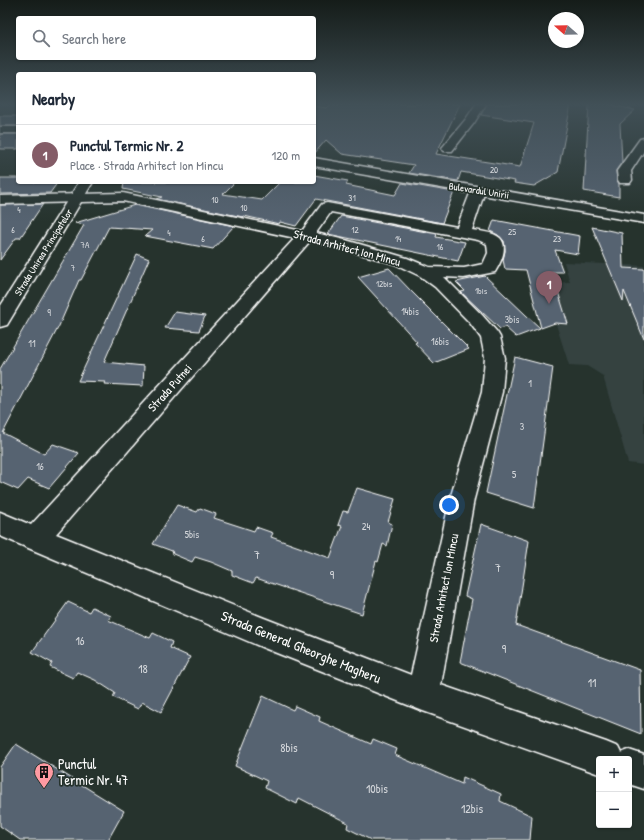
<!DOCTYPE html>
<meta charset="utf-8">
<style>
:root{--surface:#fff;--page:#f2f2f3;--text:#1f2937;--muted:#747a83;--line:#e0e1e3;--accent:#845c67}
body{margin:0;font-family:"Patrick Hand",sans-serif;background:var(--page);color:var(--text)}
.controls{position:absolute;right:12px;bottom:12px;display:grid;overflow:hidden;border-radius:4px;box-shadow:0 1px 3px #0004}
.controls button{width:36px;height:36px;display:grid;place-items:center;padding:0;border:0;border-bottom:1px solid var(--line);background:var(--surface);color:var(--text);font:20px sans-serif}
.compass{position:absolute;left:548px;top:12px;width:36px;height:36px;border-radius:50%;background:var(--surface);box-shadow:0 1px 3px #0004;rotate:290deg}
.you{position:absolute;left:449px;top:505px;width:14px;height:14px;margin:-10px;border:3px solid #fff;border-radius:50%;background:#1a73e8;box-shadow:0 0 0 6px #1a73e833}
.badge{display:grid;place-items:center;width:26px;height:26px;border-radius:50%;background:var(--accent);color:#fff;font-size:13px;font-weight:700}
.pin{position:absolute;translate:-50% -33px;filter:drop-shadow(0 1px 2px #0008)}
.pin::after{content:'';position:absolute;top:21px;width:14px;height:12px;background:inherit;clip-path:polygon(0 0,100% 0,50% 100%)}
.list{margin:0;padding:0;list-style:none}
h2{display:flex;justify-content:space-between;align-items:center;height:52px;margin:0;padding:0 16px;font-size:17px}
h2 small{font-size:13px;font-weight:400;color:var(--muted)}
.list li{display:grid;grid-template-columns:26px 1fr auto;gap:12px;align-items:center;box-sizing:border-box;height:60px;padding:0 16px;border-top:1px solid var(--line)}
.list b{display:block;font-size:15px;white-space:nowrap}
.list p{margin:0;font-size:13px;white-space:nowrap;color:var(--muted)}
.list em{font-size:13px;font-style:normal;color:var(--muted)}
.icon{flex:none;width:22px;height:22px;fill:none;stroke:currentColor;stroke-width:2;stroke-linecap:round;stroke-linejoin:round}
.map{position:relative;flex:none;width:644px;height:840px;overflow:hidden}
.search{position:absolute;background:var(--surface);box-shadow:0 1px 3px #0004;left:16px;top:16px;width:300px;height:44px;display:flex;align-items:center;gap:10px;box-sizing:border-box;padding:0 14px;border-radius:4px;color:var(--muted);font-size:15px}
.panel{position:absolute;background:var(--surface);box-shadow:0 1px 3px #0004;left:16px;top:72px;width:300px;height:112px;border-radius:4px}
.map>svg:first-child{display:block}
.built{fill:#354241}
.building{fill:#576471;stroke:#fff}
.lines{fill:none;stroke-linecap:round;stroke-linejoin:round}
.minor-casing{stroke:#fff;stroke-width:3}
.major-casing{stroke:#fff;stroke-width:3}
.minor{fill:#26332d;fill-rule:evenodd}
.major{fill:#26332d;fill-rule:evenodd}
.labels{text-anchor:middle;stroke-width:3.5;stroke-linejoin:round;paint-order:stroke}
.far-number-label{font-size:9px;fill:#d5d8dc}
.far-street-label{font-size:10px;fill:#fff;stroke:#26332d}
.number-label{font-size:10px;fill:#d5d8dc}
.street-label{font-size:12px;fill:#fff;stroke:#26332d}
.near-number-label{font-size:12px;fill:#d5d8dc}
.near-street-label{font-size:14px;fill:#fff;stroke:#26332d}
.near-poi-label{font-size:14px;fill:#fff;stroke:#26332d;text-anchor:start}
</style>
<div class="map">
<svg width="644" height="840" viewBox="0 0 644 840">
<rect width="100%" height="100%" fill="#26332d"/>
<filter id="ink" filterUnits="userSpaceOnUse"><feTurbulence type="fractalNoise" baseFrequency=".025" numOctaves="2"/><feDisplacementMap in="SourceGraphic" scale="8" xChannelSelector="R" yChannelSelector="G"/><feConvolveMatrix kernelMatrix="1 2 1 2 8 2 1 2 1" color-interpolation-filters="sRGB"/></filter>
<g filter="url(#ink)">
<path class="built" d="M564,262L644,266V465L628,463L603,376L587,366L569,365L543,283L570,282Z"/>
<g class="building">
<path d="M339,104H460L436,154L520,167L534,123L481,115L487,104H571L558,172L534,186L514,183L515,181L461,172L458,181L409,173L414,165L342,154L326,140L314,154V106L327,108L330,105L339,106Z"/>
<path d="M589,104H608L635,110L620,124L622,162L616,171L617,180L619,184V197L584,191Z"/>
<rect x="0" y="116" width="18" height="10"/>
<rect x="0" y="134" width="18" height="15"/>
<path d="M314,175L348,181L346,185L395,195L402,183L454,192L442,223L316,199L296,226L280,222L279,224L244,216L243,217L156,199L162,197L123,189L124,182H235L223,194L262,200L280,182H314Z"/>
<path d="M0,178H18V182H58L50,193L0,194Z"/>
<path d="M43,204L20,238H16L0,260V205Z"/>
<path d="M135,205L234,226L213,249L145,236L152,230L109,227L81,280H79L59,326L3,433L44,454L53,444L79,453L49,488L28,479L18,490L0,482V369L84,225L75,223Z"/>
<path d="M341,216L437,234L436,237L465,242L458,261L328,234Z"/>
<path d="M494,220L580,236L578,254L555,250L563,272H552L568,324L555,323L541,328L526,270L505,269L503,260L505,251L504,241L498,235L490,231Z"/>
<path d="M592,227L622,233L623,268L644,269V339L624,291L623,301Z"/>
<path d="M137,254L149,259L104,362L144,366L143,386L104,384L105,382L78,381Z"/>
<path d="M389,268L411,291L469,349L434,363L415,343L417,342L358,277Z"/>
<path d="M485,276L526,315L540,328L516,337L505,327L500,329L461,292L465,291L456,282Z"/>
<path d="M175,312L205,316L199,331L165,328Z"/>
<path d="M515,357L553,367L534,508L486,493Z"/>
<path d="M357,488L395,499L388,522L392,524L387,546L383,544L378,562L376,561L362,614L256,578L253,583L232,575V571L211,562L195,557L192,562L173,554L172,551L153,544L177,505L197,512L200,508L216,514L214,518L254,531L256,527L273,533L271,537L330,558L342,526L338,525L343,511L348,512Z"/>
<path d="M481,524L529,541L516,625L640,670L641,734L460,662L472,599L465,596Z"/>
<path d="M68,602L89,612L92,607L111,616L108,620L150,638L153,633L172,642L170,648L190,657L161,712L142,702L138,709L113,697L115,693L95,680L77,672L73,678L50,667L52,663L32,652Z"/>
<path d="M263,696L293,710L295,706L320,717L319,721L371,744L373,739L397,749L395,755L462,784L463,777L501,794L500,801L532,816L530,840H371L347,828L348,823L299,798L297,804L265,788L267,781L235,766Z"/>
<path d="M16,744L124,811L108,840H20L0,826V767Z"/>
</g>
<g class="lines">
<g class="minor-casing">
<g id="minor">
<path d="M476,104H486L474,123L452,151H444L442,148L466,119Z"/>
<path d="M644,138V151L631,171L632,180L630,183H620L618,180L617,171L640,139Z"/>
<path d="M478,187L483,188L485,191L472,230C480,231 493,232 500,238C509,247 500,264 495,272L464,278L444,277L482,315L497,332L500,337L505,358L502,392L474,499L441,685L606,742L618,747L621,753L629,750L644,755V789L629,784V759H599V774L423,711L264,648L0,536V512L31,525L295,238L123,201L0,204V196L123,193L302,231L322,204L327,203L457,227L471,191L473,188ZM331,212L478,240L487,244L488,253L483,264L464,268L429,267L407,258L349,241L316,233ZM310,241L340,248L395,264L420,276L435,287L470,323L481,338L485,358L482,392L450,499L411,675L264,618L56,534Z"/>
</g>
</g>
<g class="major-casing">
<g id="major">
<rect x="0" y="127" width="18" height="6"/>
<path d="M314,158L644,215V223L314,166Z"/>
<path d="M79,182H93L7,325L0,327V307Z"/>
</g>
</g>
<use href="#minor" class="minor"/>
<use href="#major" class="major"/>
</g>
</g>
<linearGradient id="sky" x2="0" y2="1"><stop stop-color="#151c19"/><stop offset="0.47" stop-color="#415057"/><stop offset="1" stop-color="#415057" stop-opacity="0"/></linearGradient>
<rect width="644" height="222" fill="url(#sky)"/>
<defs>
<g id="building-pin" transform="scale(1)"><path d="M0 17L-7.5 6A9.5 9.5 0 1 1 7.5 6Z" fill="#ff9aa2" stroke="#26332d"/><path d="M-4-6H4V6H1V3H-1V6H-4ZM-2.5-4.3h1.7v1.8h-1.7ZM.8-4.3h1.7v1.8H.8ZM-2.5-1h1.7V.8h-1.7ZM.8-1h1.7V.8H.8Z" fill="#111"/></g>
</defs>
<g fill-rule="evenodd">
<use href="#building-pin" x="44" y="772"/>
</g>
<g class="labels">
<g class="far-number-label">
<text x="494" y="173">20</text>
<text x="352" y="201">31</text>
<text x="215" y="203">10</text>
<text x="244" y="211">10</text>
<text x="19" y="213">4</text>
<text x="13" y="233">6</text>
<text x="355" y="233">12</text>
<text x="512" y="235">25</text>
<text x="169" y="236">4</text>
<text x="203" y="242">6</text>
<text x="398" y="242">14</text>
<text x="557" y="242">23</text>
<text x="85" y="248">7A</text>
<text x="440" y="250">16</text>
<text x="73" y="271">7</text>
<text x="384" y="287">12bis</text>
<text x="481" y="294">1bis</text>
</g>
<g class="far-street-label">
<text transform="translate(479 190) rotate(9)" y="4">Bulevardul Unirii</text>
<text transform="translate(43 252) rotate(-58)" y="4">Strada Unirea Principatelor</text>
</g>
<g class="number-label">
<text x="410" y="315">14bis</text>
<text x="49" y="316">9</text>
<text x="512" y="323">3bis</text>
<text x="440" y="345">16bis</text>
<text x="32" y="347">11</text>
<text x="530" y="387">1</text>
<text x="522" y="430">3</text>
<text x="40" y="470">16</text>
<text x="514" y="478">5</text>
<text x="366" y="530">24</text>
<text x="192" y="538">5bis</text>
</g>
<g class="street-label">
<text transform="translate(347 248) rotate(15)" y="4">Strada Arhitect Ion Mincu</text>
<text transform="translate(170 388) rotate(-48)" y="4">Strada Putnei</text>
<text transform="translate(444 588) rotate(-79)" y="4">Strada Arhitect Ion Mincu</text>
</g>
<g class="near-number-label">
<text x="257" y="559">7</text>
<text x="498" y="572">7</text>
<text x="332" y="579">9</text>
<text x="80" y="645">16</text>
<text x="504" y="653">9</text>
<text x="143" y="673">18</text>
<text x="592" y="687">11</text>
<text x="289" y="752">8bis</text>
<text x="377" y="793">10bis</text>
<text x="472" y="813">12bis</text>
</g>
<g class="near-street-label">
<text transform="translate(301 647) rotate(22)" y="5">Strada General Gheorghe Magheru</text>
</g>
<g class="near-poi-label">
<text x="58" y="769">Punctul<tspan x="58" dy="16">Termic Nr. 47</tspan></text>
</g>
</g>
</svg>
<div class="controls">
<button>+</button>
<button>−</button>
</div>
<svg class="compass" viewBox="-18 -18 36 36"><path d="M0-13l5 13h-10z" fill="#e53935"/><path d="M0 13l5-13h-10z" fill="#747a83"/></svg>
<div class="you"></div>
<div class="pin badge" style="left:549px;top:304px">1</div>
<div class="search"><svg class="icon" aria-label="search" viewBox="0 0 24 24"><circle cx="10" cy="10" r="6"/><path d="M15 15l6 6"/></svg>Search here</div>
<section class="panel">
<h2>Nearby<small></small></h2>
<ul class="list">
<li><span class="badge">1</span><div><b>Punctul Termic Nr. 2</b><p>Place · Strada Arhitect Ion Mincu</p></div><em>120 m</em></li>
</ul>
</section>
</div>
